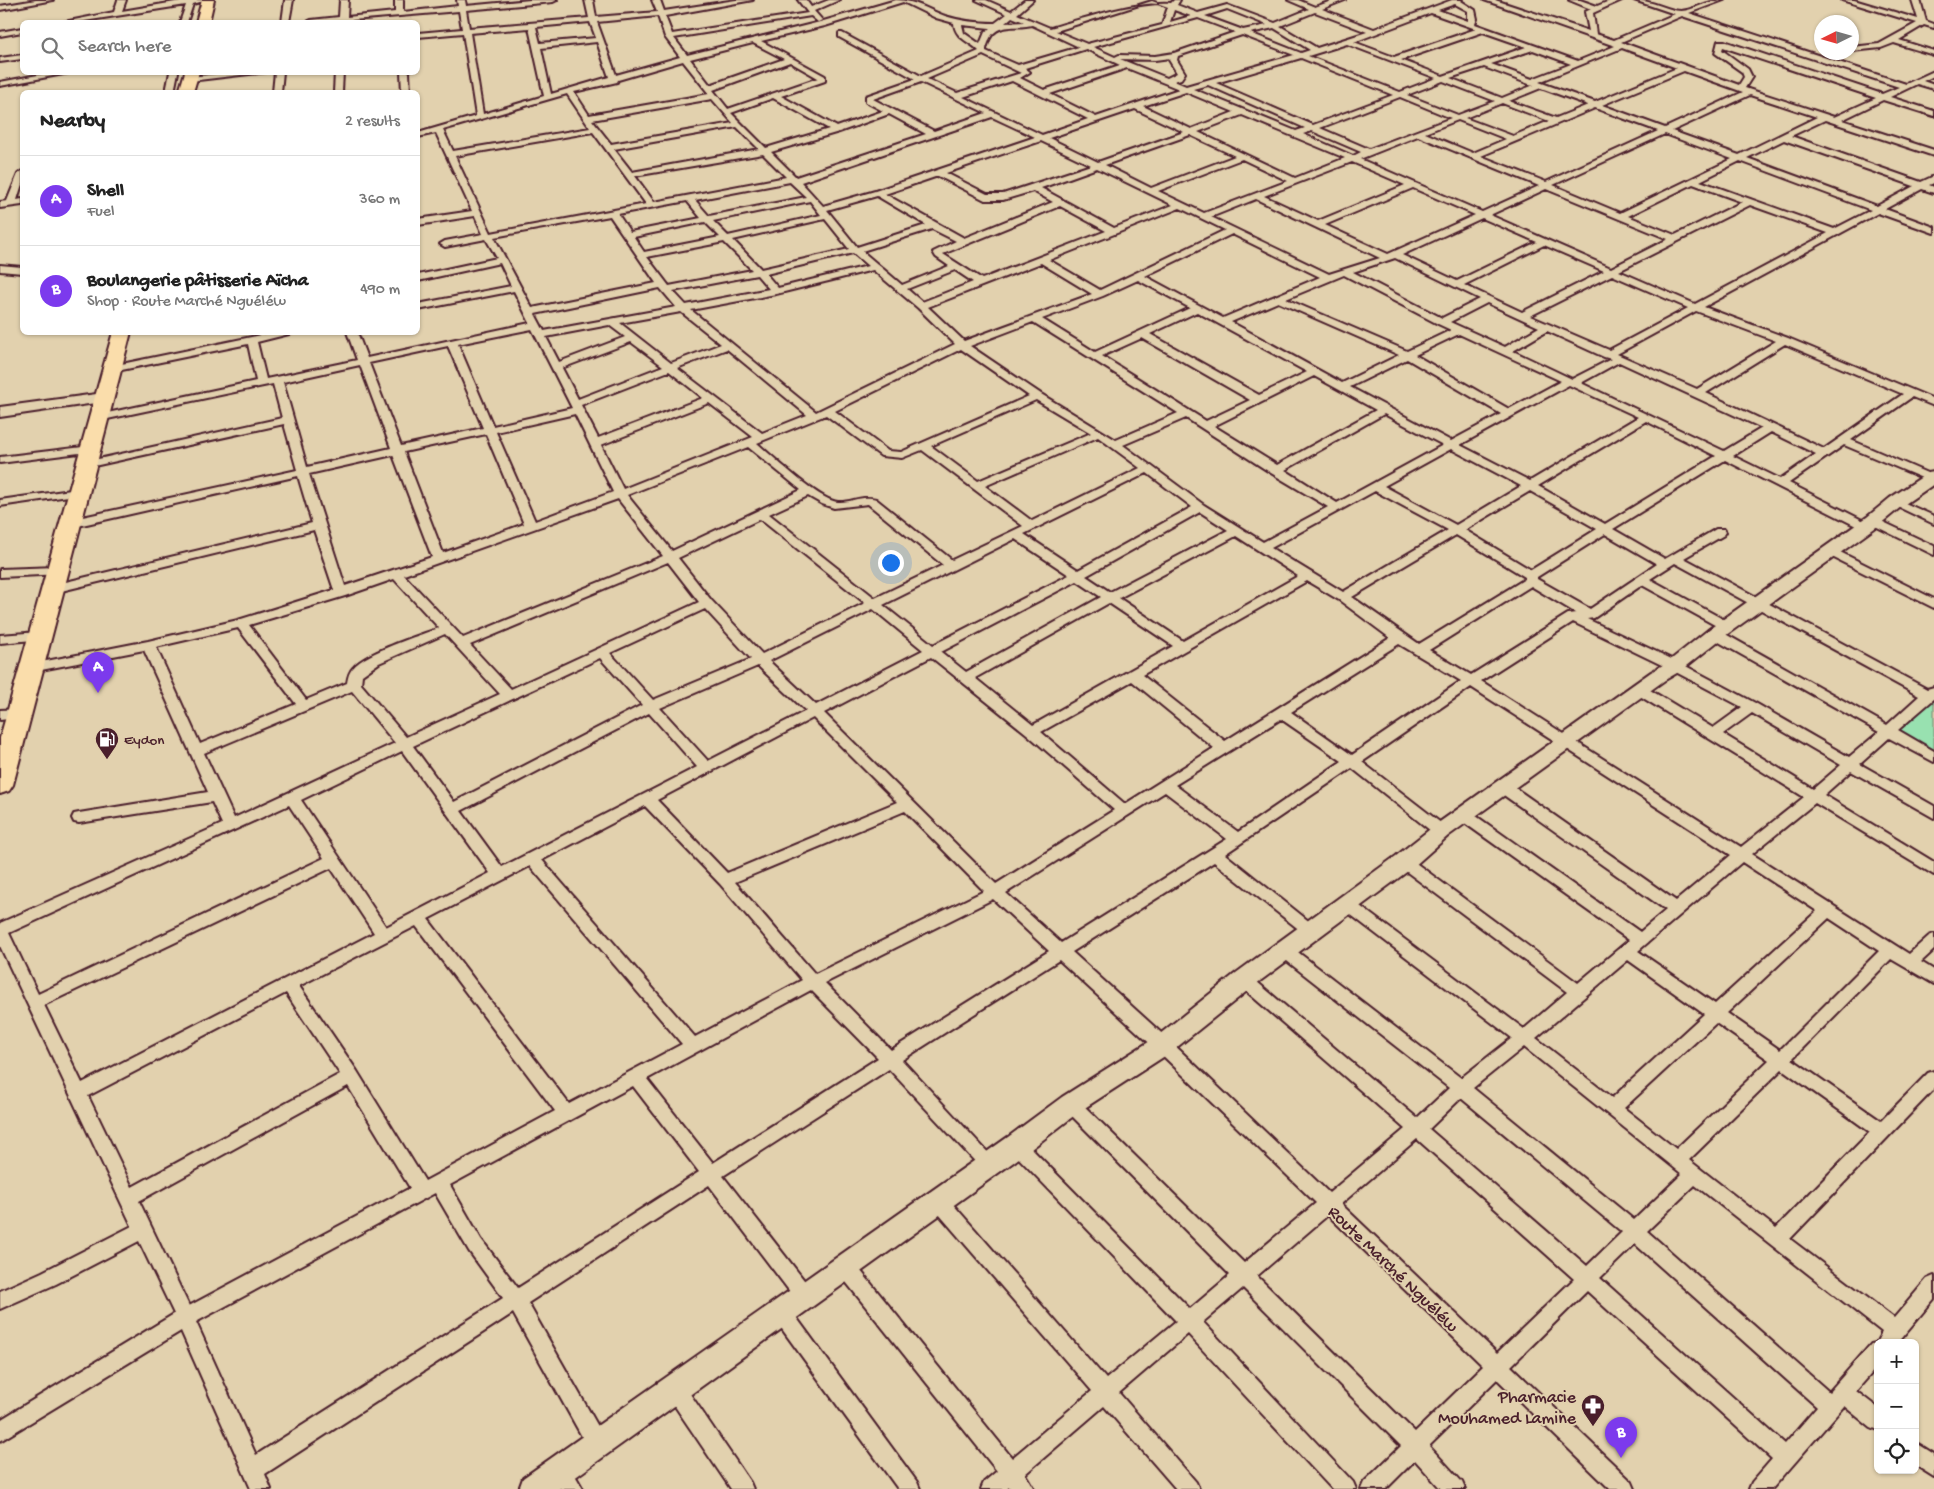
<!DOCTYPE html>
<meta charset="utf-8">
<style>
:root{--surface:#fff;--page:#f2f2f2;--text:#222;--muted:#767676;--line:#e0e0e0;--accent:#7c3aed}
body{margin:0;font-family:"Gochi Hand",sans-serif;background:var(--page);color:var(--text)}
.controls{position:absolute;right:15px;bottom:15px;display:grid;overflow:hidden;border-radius:8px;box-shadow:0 1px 4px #0004}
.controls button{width:45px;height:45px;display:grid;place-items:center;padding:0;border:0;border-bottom:1px solid var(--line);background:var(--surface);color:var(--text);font:25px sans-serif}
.compass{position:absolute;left:1814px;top:15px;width:45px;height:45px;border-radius:50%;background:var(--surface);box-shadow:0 1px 4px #0004;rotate:265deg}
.you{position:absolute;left:890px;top:562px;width:18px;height:18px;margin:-12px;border:4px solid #fff;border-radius:50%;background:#1a73e8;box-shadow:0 0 0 8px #1a73e833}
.badge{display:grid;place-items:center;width:32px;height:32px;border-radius:50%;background:var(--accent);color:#fff;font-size:16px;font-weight:700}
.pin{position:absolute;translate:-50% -41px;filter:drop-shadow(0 1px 2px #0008)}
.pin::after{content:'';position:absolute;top:26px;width:18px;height:15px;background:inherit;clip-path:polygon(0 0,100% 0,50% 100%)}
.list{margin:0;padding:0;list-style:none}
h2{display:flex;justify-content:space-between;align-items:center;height:65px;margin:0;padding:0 20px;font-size:21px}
h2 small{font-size:16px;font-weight:400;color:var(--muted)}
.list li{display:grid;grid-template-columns:32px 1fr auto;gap:15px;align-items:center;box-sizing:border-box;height:90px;padding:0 20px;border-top:1px solid var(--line)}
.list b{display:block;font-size:19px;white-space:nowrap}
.list p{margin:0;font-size:16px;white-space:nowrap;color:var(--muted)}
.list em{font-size:16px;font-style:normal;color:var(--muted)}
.icon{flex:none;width:28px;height:28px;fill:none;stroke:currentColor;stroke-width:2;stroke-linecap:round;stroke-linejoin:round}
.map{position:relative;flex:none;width:1934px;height:1489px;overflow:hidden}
.search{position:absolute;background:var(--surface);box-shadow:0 1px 4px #0004;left:20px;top:20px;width:400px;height:55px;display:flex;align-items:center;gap:12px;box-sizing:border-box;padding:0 18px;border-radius:8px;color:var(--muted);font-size:19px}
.panel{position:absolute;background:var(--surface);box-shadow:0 1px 4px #0004;left:20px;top:90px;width:400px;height:245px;border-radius:8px}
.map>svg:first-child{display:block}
.green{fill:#98e1b0;stroke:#71806e}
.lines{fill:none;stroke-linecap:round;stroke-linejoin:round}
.street-casing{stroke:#4a1f2b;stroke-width:4}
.secondary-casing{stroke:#4a1f2b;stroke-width:4}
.highway-casing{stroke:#4a1f2b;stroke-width:4}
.street{fill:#e2d1ae;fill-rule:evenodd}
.secondary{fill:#e2d1ae;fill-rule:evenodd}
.highway{fill:#faddab;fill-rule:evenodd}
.labels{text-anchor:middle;stroke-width:4;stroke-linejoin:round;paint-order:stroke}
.poi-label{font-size:15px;fill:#4a1f2b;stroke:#e2d1ae;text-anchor:start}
.near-street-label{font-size:18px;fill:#4a1f2b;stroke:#e2d1ae}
.near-poi-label{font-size:18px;fill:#4a1f2b;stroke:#e2d1ae;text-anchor:end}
</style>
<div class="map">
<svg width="1934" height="1489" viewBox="0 0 1934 1489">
<rect width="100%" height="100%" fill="#e2d1ae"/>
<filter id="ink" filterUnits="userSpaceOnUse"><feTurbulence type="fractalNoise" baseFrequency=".02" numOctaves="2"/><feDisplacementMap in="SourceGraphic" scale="10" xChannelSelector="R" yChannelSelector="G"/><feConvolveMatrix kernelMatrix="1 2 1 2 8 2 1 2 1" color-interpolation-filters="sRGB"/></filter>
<g filter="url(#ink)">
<path class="green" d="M1934,698V752L1895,731Z"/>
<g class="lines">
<g class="street-casing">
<g id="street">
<path d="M36,0H53L0,10V6Z"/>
<path d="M118,0H126L122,11L187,0H207L193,4L187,22H180L186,5L78,22H64L114,12Z"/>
<path d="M285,0H293L289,22H282Z"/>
<path d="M340,0H348L347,17L395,12V0H403V12L458,6L457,0H465L466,6L530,0H557L553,2L466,10L469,28L589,18L585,0H593L596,17L657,12L652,0H660L664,11L736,0H753L665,16L672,34L808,13L798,0H806L811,7L829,0H839L814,11L822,20L818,22L811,16L674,38L687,55L820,22L896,0C915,0 928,10 945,16C961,21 978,23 995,23L1007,14L976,0H986L1011,11L1025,0H1033L1017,14L1050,28C1081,19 1141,0 1171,3L1174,0H1180L1177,5L1198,13L1227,5L1275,23L1309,9L1288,0H1298L1315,7L1334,0H1345L1322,9L1374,29L1452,0H1462L1461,1L1475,10L1477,19L1475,24L1578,61L1615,46L1484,0H1495L1589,31L1585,12L1591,9L1569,0H1580L1597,6L1612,0H1622L1593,13L1596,34L1614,40L1675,14L1634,0C1652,0 1669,11 1681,11C1693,11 1707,0 1724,0L1689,13L1906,84L1934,71V76L1923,81L1934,85V89L1917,84L1890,97L1934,111V116L1883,100L1842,120L1934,150V156L1825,120L1791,136L1921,182L1934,176V183L1929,185L1934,187V193L1922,189L1885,209L1934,227V233L1878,213L1704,307L1788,338L1934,399V406L1912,397L1851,440L1934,476V483L1844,445L1789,483L1868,523L1869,519H1877L1934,546V555L1871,524L1870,529H1862L1725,460L1613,529L1665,559L1716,529H1724L1726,532L1724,535L1684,558L1927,689L1934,687V699L1898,730L1934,751V762L1889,738L1860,764L1934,806V818L1851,771L1824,795L1934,862V875L1815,803L1752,854L1909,954L1929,936L1934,934V950L1921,962L1934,970V984L1891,959L1792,1059L1881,1121L1928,1073L1934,1071V1089L1790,1239L1894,1318L1927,1279L1934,1276V1299L1897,1343H1878V1366L1856,1391L1878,1408V1431L1871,1428L1844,1406L1772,1489H1749L1752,1482L1772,1459L1587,1291L1511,1366L1632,1482L1635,1489H1610L1497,1379L1429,1446L1462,1482L1465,1489H1441L1415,1460L1386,1489H1361L1364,1482L1401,1446L1243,1288L1203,1322L1353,1482L1356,1489H1332L1188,1334L1119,1393L1196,1482L1199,1489H1176L1104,1406L1025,1474L1034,1489H1011L1009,1487L1007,1489H981L984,1482L997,1471L838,1272L836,1266L838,1260L845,1257L852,1260L1012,1458L1092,1391L932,1206L929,1200L932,1194L938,1192L944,1194L1106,1379L1176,1321L1011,1150L1008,1145L1011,1140L1017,1137L1023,1140L1190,1309L1230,1275L1065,1109L1063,1104L1065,1099L1071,1097L1077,1099L1244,1263L1316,1203L1157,1050L1059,960L902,1060L994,1159L997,1164L994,1169L988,1172L982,1169L889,1069L723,1176L811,1289L813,1295L811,1301L804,1304L797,1301L709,1185L528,1303L604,1437L607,1444L604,1451L597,1454L590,1451L513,1313L265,1474L271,1489H251L181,1331L0,1441V1420L174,1314L139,1241L56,1284L0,1309V1291L42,1272L132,1226L0,946V923L222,824L212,802L79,823L74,822L72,818L74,814L79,813L208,792L144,650L31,672L24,668L31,664L148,641L238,620L334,590L314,530L53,593L49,592L47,589L49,586L312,523L298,476L69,528L65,526L63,524L69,520L297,470L284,424L85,468L81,467L79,465L81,463L85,462L282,418L273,384L98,421L93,418L98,415L256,381L248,344L112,372L107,369L112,366L275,332H297L257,342L266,379L357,360L347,332H357L367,358L530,323L514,291L418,310V304L511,286L500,263L418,281V275L497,258L486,239L445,247L440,244L445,241L483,234L475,216L418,225V219L472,211L436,133L418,137V133L476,116L463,33L418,37V33L462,29L459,11L329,22H307L311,20L339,17ZM1152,1L1168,7L1162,25L1087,44L1056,31ZM903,2L936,18L954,23C955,39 970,41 979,51L921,76L842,33H839V37L915,79L866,96V102L883,111L837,127L781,96L825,81V76L761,41L825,26ZM1455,4L1468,11V21L1438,10ZM1227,9L1267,25L1243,30L1205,16ZM1174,10L1191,16L1170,22ZM1315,12L1367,32L1317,48L1280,26ZM1431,13L1476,29L1394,57L1354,42ZM658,16L665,37L680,57L616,75L597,22ZM1682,16L1899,87L1882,94L1724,41H1718L1715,53L1742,72L1744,77L1739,85L1621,42ZM1012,17L1024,22L1005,23ZM1198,18L1235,32L1174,53L1155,56L1119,55L1115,57L1093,47ZM590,22L596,38L540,43L536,27ZM962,25L990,28L985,32L980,44L964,33ZM1032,25L1079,47L1018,65L986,51C986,46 988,44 989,40C997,22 1016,29 1032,25ZM529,28L544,96L483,114L470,33ZM1274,28L1310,50L1301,53L1250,33ZM1483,32L1526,47L1443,76L1401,60ZM1242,35L1294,55L1186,86L1174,81L1181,79L1185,73L1177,60L1178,56ZM597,42L609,77L551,94L541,48ZM753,43L784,59L710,85L690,59ZM1347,44L1436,78L1400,92L1308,56ZM1723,47L1876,98L1834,117L1745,88L1752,77L1748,69L1722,50ZM1622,48L1677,68L1595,102L1539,82ZM1086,49L1120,65L1044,90L1020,78L1030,72L1025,68ZM1533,50L1571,64L1532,79L1491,64ZM983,55L1021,73L957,93L927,79ZM1170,58L1169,60L1177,73L1167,78L1120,59L1155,60ZM1301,58L1393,95L1313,125L1216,83ZM683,61L709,94L589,115L574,92L617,82L618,80ZM790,62L818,78L728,109L713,90ZM1484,67L1529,84L1534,85L1502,98L1450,78ZM1127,68L1179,89L1096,117L1050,94ZM1684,71L1743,92L1665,128L1602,105ZM1012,81L1088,119L1042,135L963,97ZM1443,81L1495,101L1458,115L1407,95ZM921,82L986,113L934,131L873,99ZM1208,85L1305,128L1296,131L1193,89ZM1541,88L1588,105L1556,118L1509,101ZM1186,92L1234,112L1191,129L1143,106ZM567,94L590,128L453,151L443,130ZM1750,95L1817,117L1739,155L1672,131ZM1400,97L1451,118L1369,149L1320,128ZM773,98L829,129L766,148L731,113ZM712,99L733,123L611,144L592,120ZM1502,103L1549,121L1513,136L1465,118ZM1595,108L1658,131L1546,182L1481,156ZM1135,109L1184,132L1098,162L1049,138ZM889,114L926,134L796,177L771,152L839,132ZM1242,115L1345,158L1295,178L1198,132ZM992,117L1035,137L875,191L823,206L801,182ZM1458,120L1506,139L1473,153L1425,133ZM737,127L759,149L632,172L614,149ZM1312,131L1361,152L1353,156L1303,134ZM593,132L646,204L491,233L455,156ZM1665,134L1732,159L1620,213L1553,185ZM1190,135L1235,156L1151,188L1105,165ZM1418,136L1539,186L1482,212L1360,159ZM1784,140L1914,186L1877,206L1747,158ZM1041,141L1091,165L1003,194H987L946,173ZM763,154L786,177L654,202L635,176ZM1242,159L1288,181L1204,213L1158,191ZM1740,161L1871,210L1834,229L1700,181ZM1352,162L1405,185L1318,221L1264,196ZM1097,168L1173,205L1114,228L1041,188ZM938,176L985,200H1003L1033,191L1053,202L964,238L885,194ZM790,182L806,197L709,216L695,200ZM1693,184L1742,202L1675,235L1628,216ZM1413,188L1475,215L1388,254L1325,225ZM1546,189L1668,239L1611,268L1490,215ZM877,196L926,225L857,247L827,210ZM1256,199L1380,258L1329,274L1211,217ZM687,201L701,218L630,232L618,214ZM810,201L821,215L728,236L713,221ZM1750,205L1828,233L1695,304L1619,271ZM1060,206L1106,231L982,279L943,254ZM1180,208L1225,230L1100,290L1049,260ZM610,216L656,283L532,308L494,237ZM1482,218L1537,242L1457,281L1402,255ZM825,219L849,249L761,269L733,240ZM705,222L720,237L644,252L634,237ZM932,229L956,241L933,252L936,257L949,266L902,285L862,251ZM1232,234L1320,277L1223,318L1145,276ZM724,242L752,270L669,286L647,257ZM1544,245L1604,271L1522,312L1464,285ZM853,253L868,266L778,288L766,274ZM1395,258L1480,299L1442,318L1353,272ZM1041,263L1092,294L964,341L928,307ZM873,270L918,308L955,344L816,412L691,310L776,294ZM955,270L973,282L922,302L907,289ZM757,275L769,289L686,305L673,291ZM1344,275L1438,324L1451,330L1407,351L1286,299ZM1612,275L1688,308L1609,350L1530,316ZM1138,280L1190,308L1095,352L1042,319L1103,296ZM660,288L676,307L544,331L535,314ZM1278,302L1399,355L1342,383L1231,322ZM1487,303L1539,327L1505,347L1450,322ZM1696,311L1776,341L1697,389L1617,354ZM681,312L721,344L671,363L620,323ZM1197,312L1307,372L1259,395L1150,334ZM1033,322L1178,413L1116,440L1041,394L970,346ZM609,325L625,337L559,362L546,337ZM532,329L572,408L493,426L458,344ZM1547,331L1604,357L1611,359L1572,379L1513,351ZM1459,334L1561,381L1509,409L1415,355ZM1142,338L1250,400L1206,421L1102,356ZM631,342L663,366L578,399L562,368ZM1785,344L1903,394L1824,449L1706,393ZM448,346L483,428L401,446L369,363ZM727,349L807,415L762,433L677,368ZM961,349L1029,396L901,452L888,451L835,411ZM1407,359L1501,414L1451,441L1350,387ZM1619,362L1762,428L1724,451L1581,383ZM360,365L391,448L307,467L283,382ZM669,371L703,398L598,438L581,405ZM1314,376L1376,410L1277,465L1214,426ZM1569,385L1638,417L1530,481L1460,445ZM1036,400L1091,433L978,481L931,446ZM709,403L753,437L623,489L601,445ZM575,414L613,492L535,521L496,432ZM1384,414L1443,445L1337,503L1285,470ZM826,415L881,456L902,458L922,450L1023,526L952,560L876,499C860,495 852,503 838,502C820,501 772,456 757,443ZM1186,418L1271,473L1328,507L1263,542L1204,505L1123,445ZM1646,421L1716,456L1605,524L1538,486ZM1771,432L1816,454L1780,479L1733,456ZM486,434L524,524L443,553L404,452ZM1098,437L1140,468L1032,521L985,486ZM748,447L801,490L672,551L627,495ZM1451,449L1521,486L1456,525L1384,486ZM393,455L432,557L345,586L309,474ZM1147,473L1192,507L1078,570L1024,534ZM1375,491L1448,530L1343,592L1271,548ZM1530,491L1597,529L1531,570L1465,530ZM808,496L822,504L834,508L868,504L943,565L875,598L769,514ZM618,499L663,556L463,638L404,575ZM1200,512L1228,530L1110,592L1086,576ZM760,519L865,603L762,654L711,600L678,558ZM1605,534L1657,564L1590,609L1537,579V577ZM1456,535L1525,577V579L1419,644L1352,597ZM1236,536L1298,576L1183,641L1119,598ZM1015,539L1069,575L933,645L883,605ZM668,562L699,602L511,689L470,645ZM1675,563L1919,696L1887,725L1720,631H1710L1709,634L1710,637L1879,732L1849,757L1757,704L1680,663L1587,619L1594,618L1642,585L1722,629H1730L1732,626L1730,623L1650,579ZM394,579L439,628C418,636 366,652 353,668C349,672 348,677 347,683L306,700L249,625L345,596ZM1077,581L1101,597L966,672L941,652ZM1307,581L1339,600L1390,638L1225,741L1142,675ZM1531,586L1576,613L1568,614L1471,675L1429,650ZM1109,603L1173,646L1033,725L975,678ZM705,609L751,659L653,700L610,653ZM873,609L923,650L816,705L769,661ZM1573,622L1670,669L1742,707L1713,728L1645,687H1635L1633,690L1635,693L1804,797L1741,847L1481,681ZM238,628L296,704L200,744L156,647ZM445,634L500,694L406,737L361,684L362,675L379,663ZM1399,644L1461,681L1352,755L1291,712ZM931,657L1027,734L1114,810L996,884L824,713ZM600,658L642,705L454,802L413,746ZM758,666L806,711L708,761L660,708ZM1132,681L1214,748L1125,804L1041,732ZM1471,687L1731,855L1676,901L1508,783H1498L1496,787L1498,791L1666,910L1640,932L1469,811L1464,810L1459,811L1457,815L1459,819L1629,940L1578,983L1409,858L1404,856L1399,858L1397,862L1399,866L1567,992L1524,1029L1352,900L1347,898L1342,900L1339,904L1342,908L1512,1038L1461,1078L1290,946L1284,944L1278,946L1276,950L1278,954L1449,1088L1417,1118L1250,976L1244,974L1238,976L1236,980L1238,984L1405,1129L1329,1193L1169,1040L1072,952L1214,862L1306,935L1311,937L1316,935L1319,931L1316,927L1225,854L1352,768L1436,835L1441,836L1446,835L1448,831L1446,827L1362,762ZM352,691L395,743L234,818L204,753ZM649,713L697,767L502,867L461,811ZM1752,713L1841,765L1813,789L1723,734ZM813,718L897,802L727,873L657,800ZM1281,719L1342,761L1238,832L1175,785ZM402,751L490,873L386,927L301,800ZM1165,792L1227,839L1061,943L1006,893ZM289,805L324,858L38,994L9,933ZM645,806L720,884L802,980L695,1037L542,860ZM905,811L984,891L815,974L735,882ZM1742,862L1817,911L1715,1004L1638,951ZM530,866L682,1044L569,1104L428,919ZM331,868L374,933L82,1083L44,1005ZM993,899L1049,951L891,1050L825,983ZM1829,918L1879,951L1780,1050L1727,1013ZM416,926L555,1111L425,1181L357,1071L299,986ZM1628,960L1704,1014L1612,1098L1536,1038ZM811,990L878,1058L713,1163L647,1079ZM286,993L340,1074L132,1187L88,1096ZM1716,1023L1769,1060L1676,1149L1624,1108ZM1524,1047L1682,1174L1634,1220L1473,1088ZM1782,1069L1870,1132L1776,1228L1689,1160ZM348,1086L410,1188L189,1306L139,1201ZM633,1086L699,1172L518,1288L481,1239L450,1185ZM1461,1098L1622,1232L1587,1266L1429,1129ZM1417,1139L1574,1279L1497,1353L1341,1204ZM1695,1185L1882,1332L1876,1343L1871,1344L1829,1392L1647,1231ZM435,1193L469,1251L503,1298L256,1455L196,1322ZM1328,1215L1483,1366L1415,1432L1257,1276ZM1635,1244L1817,1407L1785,1444L1600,1278Z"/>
<path d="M1842,0H1854L1918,19L1912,0H1920L1926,21L1934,24V28L1924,25L1899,40L1934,51V55L1894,43L1881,48L1852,51V47L1879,44L1917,23Z"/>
<path d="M22,28V32L0,36V32Z"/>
<path d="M22,55V59L0,62V58Z"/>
<path d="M54,72H74L0,86V82Z"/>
<path d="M170,72H178L174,92H166Z"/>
<path d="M234,72H267L190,81L186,79L190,77Z"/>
<path d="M275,72H283L281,92H273Z"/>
<path d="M335,72H343L342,92H334Z"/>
<path d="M401,72H409L410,92H402Z"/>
<path d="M22,171V184L17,200L22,199V205L0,208V202L7,201L18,174Z"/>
<path d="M0,265L22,267V273L0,271Z"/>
<path d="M91,446L97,449L95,451L0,463V457Z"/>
<path d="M78,489L82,490L84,492L82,494L0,506V500Z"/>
<path d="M1896,499L1934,516V524L1892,504L1890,502L1892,500Z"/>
<path d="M1830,547L1934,599V608L1826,554L1824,551Z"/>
<path d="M57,567L61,568L63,571L61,574L0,577V569Z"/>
<path d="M39,632L45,636L44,639L0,643V635Z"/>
<path d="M19,709L24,711L26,714L24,717L0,720V710Z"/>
<path d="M781,1303L788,1306L917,1482L920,1489H898L774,1318L772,1312L774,1306Z"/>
<path d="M675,1379L682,1382L750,1482L753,1489H731L668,1396L665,1389L668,1382Z"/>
<path d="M1915,1442L1934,1454V1477L1915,1465Z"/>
<path d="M561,1460L568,1463L583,1489H561L551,1470L554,1463Z"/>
</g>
</g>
<g class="secondary-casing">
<g id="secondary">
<path d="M104,393L109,395L112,398L109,401L0,417V407Z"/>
<path d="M1934,472V484L1902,506L1879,525L1722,638L1682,670L1665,680L1448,836L1412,868L1252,987L1171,1052L1080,1111L1026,1153L559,1489H519L523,1478L1008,1137L1062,1097L1155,1038L1236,973L1396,856L1434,826L1651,672L1668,662L1708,630L1867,517L1890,498L1928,473Z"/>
</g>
</g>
<g class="highway-casing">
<g id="highway">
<path d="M202,0H214L209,22H196Z"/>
<path d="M185,72H199L193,92H179Z"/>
<path d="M113,332H131L13,785L9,791L0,794V738Z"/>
</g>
</g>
<use href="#street" class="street"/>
<use href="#secondary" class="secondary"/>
<use href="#highway" class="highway"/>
</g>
</g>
<defs>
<g id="fuel-pin" transform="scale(1.25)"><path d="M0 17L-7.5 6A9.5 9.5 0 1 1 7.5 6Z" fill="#4a1f2b" stroke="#e2d1ae"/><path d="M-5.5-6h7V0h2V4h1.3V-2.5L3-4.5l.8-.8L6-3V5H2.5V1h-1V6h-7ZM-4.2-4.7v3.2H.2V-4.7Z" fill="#fff"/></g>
<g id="pharmacy-pin" transform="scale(1.25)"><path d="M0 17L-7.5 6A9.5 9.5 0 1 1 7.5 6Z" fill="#4a1f2b" stroke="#e2d1ae"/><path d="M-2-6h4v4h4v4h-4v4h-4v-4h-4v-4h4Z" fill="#fff"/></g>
</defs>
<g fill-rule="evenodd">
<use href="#fuel-pin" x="107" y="739"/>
<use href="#pharmacy-pin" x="1593" y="1406"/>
</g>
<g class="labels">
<g class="poi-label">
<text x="124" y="744">Eydon</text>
</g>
<g class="near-street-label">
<text transform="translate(1394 1268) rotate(44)" y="6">Route Marché Nguéléw</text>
</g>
<g class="near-poi-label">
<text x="1576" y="1402">Pharmacie<tspan x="1576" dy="21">Mouhamed Lamine</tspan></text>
</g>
</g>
</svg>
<div class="controls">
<button>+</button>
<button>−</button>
<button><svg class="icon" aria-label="locate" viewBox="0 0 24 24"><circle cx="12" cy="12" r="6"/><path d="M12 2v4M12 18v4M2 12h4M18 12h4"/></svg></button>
</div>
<svg class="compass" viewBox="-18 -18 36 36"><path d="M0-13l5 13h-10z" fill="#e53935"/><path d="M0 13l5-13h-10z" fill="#767676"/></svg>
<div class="you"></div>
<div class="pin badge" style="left:98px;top:693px">A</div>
<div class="pin badge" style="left:1621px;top:1458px">B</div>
<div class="search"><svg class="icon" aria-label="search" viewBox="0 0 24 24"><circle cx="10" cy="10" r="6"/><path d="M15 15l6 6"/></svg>Search here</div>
<section class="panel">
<h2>Nearby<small>2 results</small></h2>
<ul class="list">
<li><span class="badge">A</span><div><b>Shell</b><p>Fuel</p></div><em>360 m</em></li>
<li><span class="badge">B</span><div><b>Boulangerie pâtisserie Aïcha</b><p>Shop · Route Marché Nguéléw</p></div><em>490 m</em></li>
</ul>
</section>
</div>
